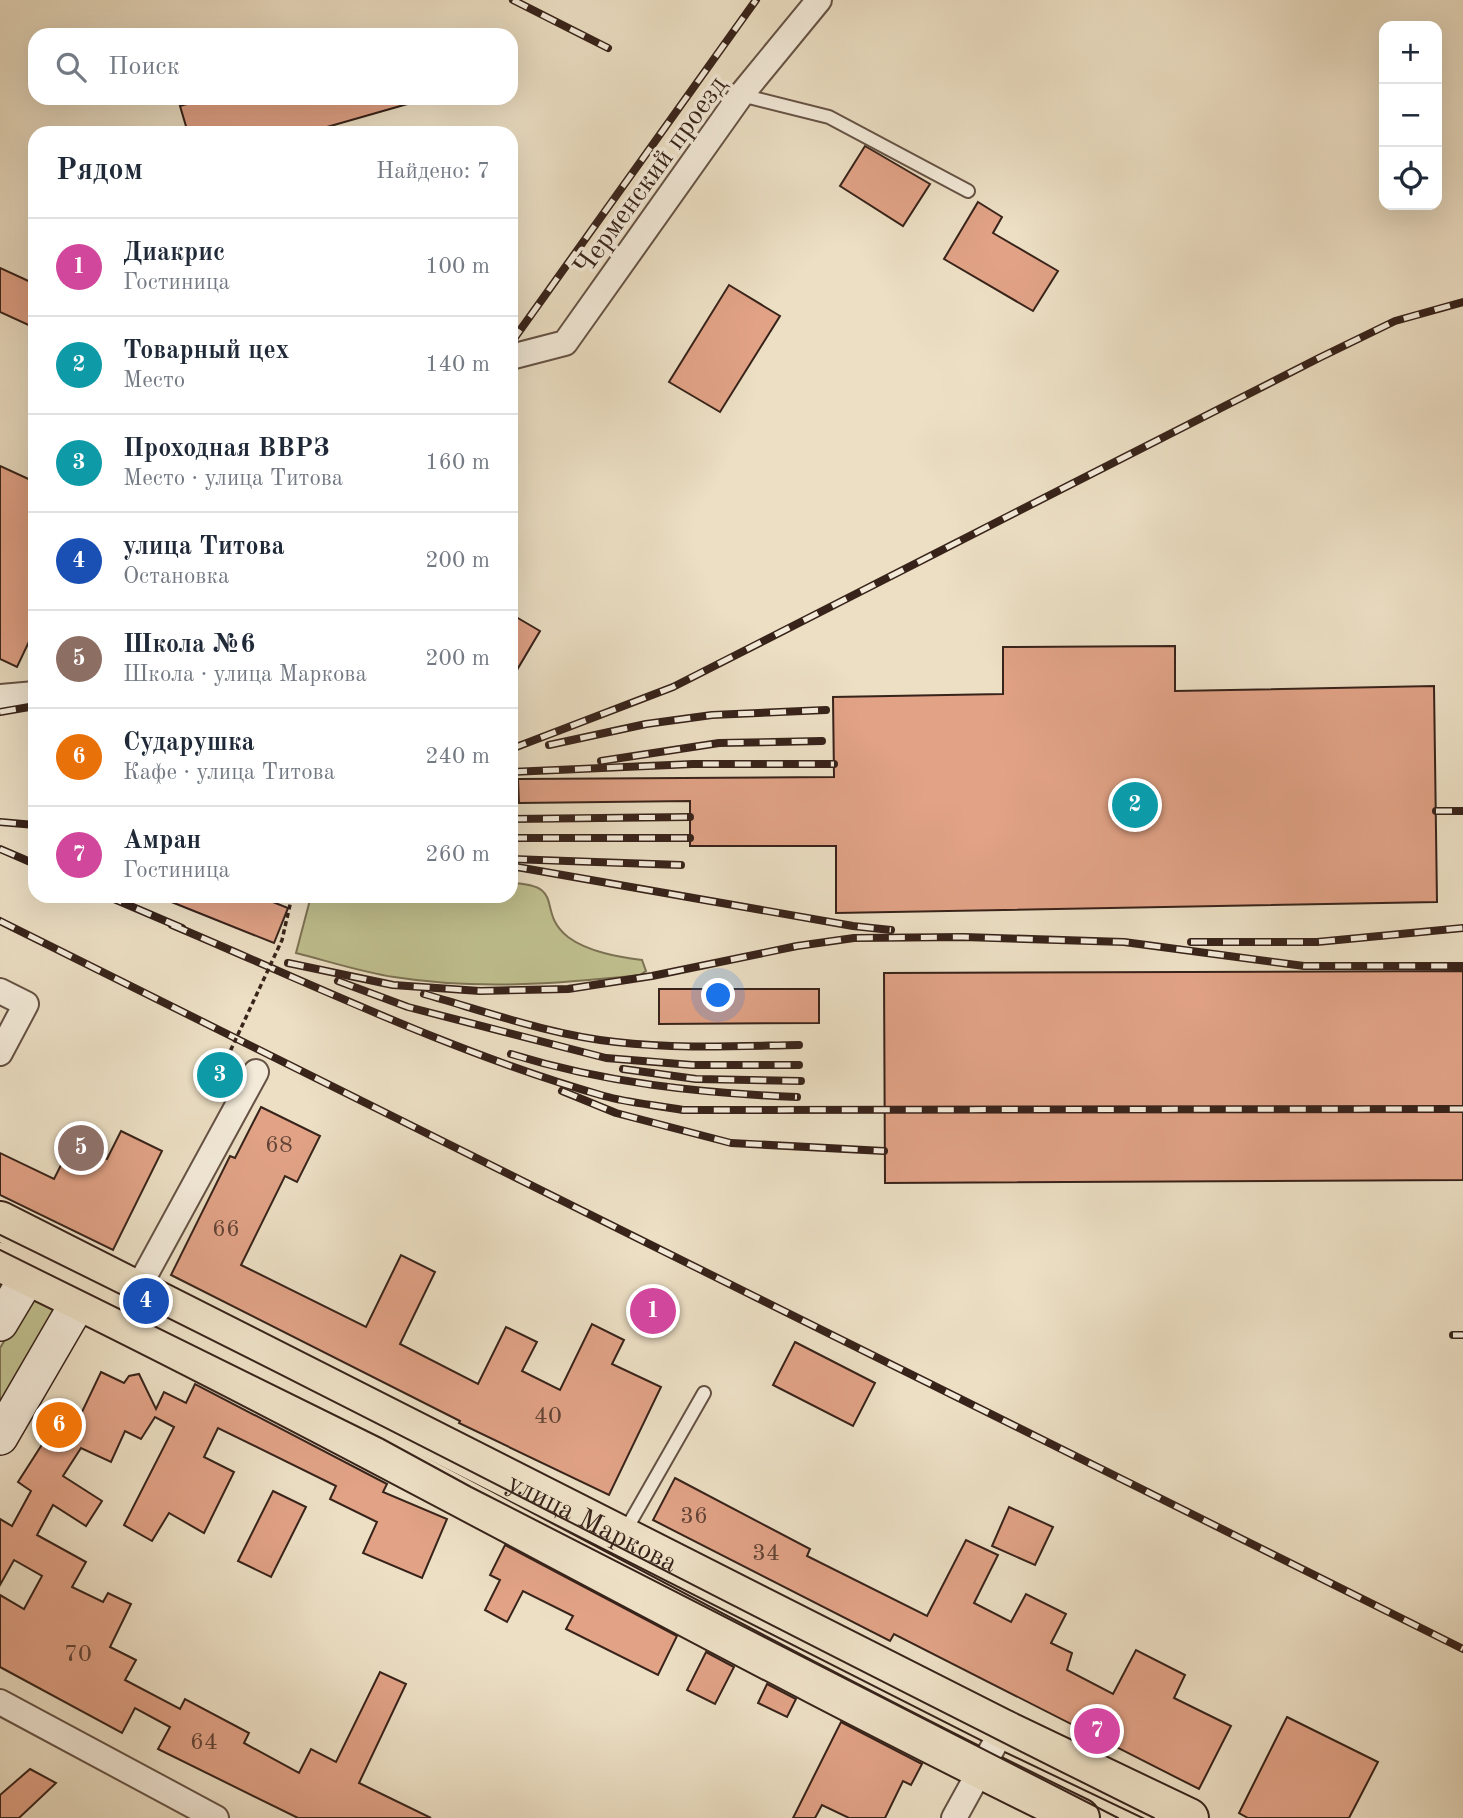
<!DOCTYPE html>
<html lang="ru">
<meta charset="utf-8">
<style>
:root{--surface:#fff;--page:#f2f2f3;--text:#1f2937;--muted:#747a83;--line:#e0e1e3;--accent:#111827}
body{margin:0;font-family:"Old Standard TT",serif;background:var(--page);color:var(--text)}
.controls{position:absolute;right:21px;top:21px;display:grid;overflow:hidden;border-radius:14px;box-shadow:0 7px 28px #0002}
.controls button{width:63px;height:63px;display:grid;place-items:center;padding:0;border:0;border-bottom:2px solid var(--line);background:var(--surface);color:var(--text);font:35px sans-serif}
.you{position:absolute;left:719px;top:996px;width:24px;height:24px;margin:-18px;border:5px solid #fff;border-radius:50%;background:#1a73e8;box-shadow:0 0 0 10px #1a73e833}
.badge{display:grid;place-items:center;width:46px;height:46px;border-radius:50%;background:var(--accent);color:#fff;font-size:23px;font-weight:700}
.pin{position:absolute;translate:-50% -50%;border:4px solid #fff;box-shadow:0 2px 7px #0006}
.list{margin:0;padding:0;list-style:none}
h2{display:flex;justify-content:space-between;align-items:center;height:91px;margin:0;padding:0 28px;font-size:30px}
h2 small{font-size:23px;font-weight:400;color:var(--muted)}
.list li{display:grid;grid-template-columns:46px 1fr auto;gap:21px;align-items:center;box-sizing:border-box;height:98px;padding:0 28px;border-top:2px solid var(--line)}
.list b{display:block;font-size:26px;white-space:nowrap}
.list p{margin:0;font-size:23px;white-space:nowrap;color:var(--muted)}
.list em{font-size:23px;font-style:normal;color:var(--muted)}
.icon{flex:none;width:38px;height:38px;fill:none;stroke:currentColor;stroke-width:2;stroke-linecap:round;stroke-linejoin:round}
.map{position:relative;flex:none;width:1463px;height:1818px;overflow:hidden}
.search{position:absolute;background:var(--surface);box-shadow:0 7px 28px #0002;left:28px;top:28px;width:490px;height:77px;display:flex;align-items:center;gap:18px;box-sizing:border-box;padding:0 24px;border-radius:21px;color:var(--muted);font-size:26px}
.panel{position:absolute;background:var(--surface);box-shadow:0 7px 28px #0002;left:28px;top:126px;width:490px;height:777px;border-radius:21px}
.map>svg:first-child{display:block}
.green{fill:#c0c08f;stroke:#7c7254;stroke-width:2}
.building{fill:#e1a286;stroke:#38231a;stroke-width:2}
.lines{fill:none;stroke-linecap:round;stroke-linejoin:round}
.lane-casing{stroke:#655244;stroke-width:16}
.street-casing{stroke:#655244;stroke-width:28}
.secondary-casing{stroke:#38231a;stroke-width:38}
.primary-casing{stroke:#38231a;stroke-width:42}
.path{stroke:#38231a;stroke-width:3.5;stroke-dasharray:5 3.5;stroke-linecap:butt}
.lane{stroke:#f3ead9;stroke-width:12}
.street{stroke:#f3ead9;stroke-width:24}
.secondary{stroke:#f3ead9;stroke-width:35}
.primary{stroke:#ecdfc4;stroke-width:38}
.tram{stroke:#38231a;stroke-width:2}
.rail-casing{stroke:#38231a;stroke-width:8}
.rail{stroke:#f3ead9;stroke-width:5;stroke-dasharray:16;stroke-linecap:butt}
.path-bridge{stroke:#38231a;stroke-width:3.5;stroke-dasharray:5 3.5;stroke-linecap:butt}
.labels{text-anchor:middle;stroke-width:7;stroke-linejoin:round;paint-order:stroke}
.number-label{font-size:24px;fill:#624335}
.street-label{font-size:28px;fill:#38231a;stroke:#f3ead9}
</style>
<div class="map">
<svg width="1463" height="1818" viewBox="0 0 1463 1818">
<rect width="100%" height="100%" fill="#ecdfc4"/>
<filter id="stains"><feTurbulence type="fractalNoise" baseFrequency=".00286" numOctaves="4"/><feColorMatrix values="0 0 0 0 .2 0 0 0 0 .09 0 0 0 0 .02 0 0 0 .5 -.17"/></filter>
<radialGradient id="worn" r=".72"><stop offset=".6" stop-color="#630" stop-opacity="0"/><stop offset="1" stop-color="#630" stop-opacity=".3"/></radialGradient>
<g class="green">
<path d="M511,883C568,885 535,911 568,937C588,952 619,957 642,960L646,971L640,975C558,984 476,990 394,977C361,972 328,961 296,953L311,896H511Z"/>
<path d="M34,1293L67,1309L0,1420V1348Z"/>
</g>
<g class="building">
<path d="M207,98H410L411,103L306,133H188L180,106Z"/>
<path d="M865,146L930,184L903,226L840,186Z"/>
<path d="M978,202L1002,217L993,233L1058,271L1033,311L944,259Z"/>
<path d="M0,268L35,284V328L0,312Z"/>
<path d="M729,285L780,316L720,412L669,382Z"/>
<path d="M0,466L35,482V629L17,667L0,659Z"/>
<path d="M511,614L540,631L511,680Z"/>
<path d="M1175,646V691L1434,686L1437,902L836,913V846H690V801L519,803L518,779L834,777L833,697L1003,694V647Z"/>
<path d="M258,896L288,908L274,943L159,897Z"/>
<path d="M1463,971V1180L885,1183L884,973Z"/>
<path d="M659,989H819V1023L659,1024Z"/>
<path d="M214,1059L237,1071L227,1091L203,1079Z"/>
<path d="M261,1107L320,1136L297,1182L285,1176L241,1265L366,1327L401,1255L435,1272L400,1344L478,1384L506,1327L537,1342L522,1371L560,1390L592,1324L624,1340L612,1364L661,1387L609,1495L459,1423L460,1421L171,1275L230,1156L235,1158Z"/>
<path d="M121,1131L162,1151L113,1250L0,1195V1153L54,1179L63,1161L82,1170L91,1152L107,1159Z"/>
<path d="M795,1342L875,1383L853,1426L773,1385Z"/>
<path d="M101,1372L124,1383L129,1376L139,1374L156,1409L164,1392L186,1403L195,1384L387,1484L383,1492L447,1519L422,1578L363,1553L377,1522L330,1499L336,1486L218,1428L204,1457L234,1472L204,1533L169,1513L152,1541L124,1525L174,1427L155,1417L141,1439L125,1431L111,1462L81,1448L63,1476L102,1501L86,1526L53,1505L37,1535L86,1562L72,1587L103,1602L108,1593L131,1604L110,1647L136,1660L125,1680L180,1709L185,1699L249,1733L244,1743L299,1773L311,1749L336,1762L380,1672L406,1684L359,1783L431,1818H298L158,1749L170,1727L135,1708L122,1733L0,1667V1595L24,1609L42,1576L14,1560L0,1585V1519L12,1526L31,1491L18,1482L50,1432L62,1402L82,1412Z"/>
<path d="M675,1478L810,1549L807,1556L927,1616L966,1540L998,1555L974,1603L1011,1622L1026,1594L1066,1614L1051,1643L1072,1653L1067,1670L1113,1694L1136,1650L1185,1675L1174,1698L1231,1726L1199,1789L894,1634L890,1641L653,1520Z"/>
<path d="M273,1491L306,1507L271,1577L238,1561Z"/>
<path d="M1009,1507L1053,1527L1035,1565L992,1546Z"/>
<path d="M505,1545L677,1636L658,1675L566,1629L573,1616L523,1591L507,1622L485,1610L500,1580L490,1575Z"/>
<path d="M706,1652L734,1667L715,1704L687,1690Z"/>
<path d="M767,1684L796,1699L787,1717L758,1703Z"/>
<path d="M1287,1717L1378,1762L1349,1818H1248L1239,1813Z"/>
<path d="M841,1722L922,1764L911,1785L903,1781L885,1818H849L822,1805L815,1818H793Z"/>
<path d="M30,1769L56,1783L19,1818H0V1795Z"/>
</g>
<g class="lines">
<g class="lane-casing">
<g id="lane">
<path d="M741,95L829,117L968,191"/>
<path d="M624,1533L704,1393"/>
</g>
</g>
<g class="street-casing">
<g id="street">
<path d="M511,357L565,343L741,95L819,0"/>
<path d="M0,697L35,694"/>
<path d="M0,991L26,1004L0,1053"/>
<path d="M137,1290L256,1072"/>
<path d="M0,1702L216,1818"/>
<path d="M954,1818L1003,1729"/>
</g>
</g>
<g class="secondary-casing">
<g id="secondary">
<path d="M0,1323L43,1251"/>
<path d="M0,1437L93,1277"/>
</g>
</g>
<g class="primary-casing">
<g id="primary">
<path id="s1" d="M0,1221L1003,1729L1189,1818"/>
<path d="M0,1262C365,1438 716,1641 1080,1818"/>
</g>
</g>
<path class="path" d="M227,1058L235,1062"/>
<use href="#lane" class="lane"/>
<use href="#street" class="street"/>
<use href="#secondary" class="secondary"/>
<use href="#primary" class="primary"/>
<g class="tram">
<path d="M0,1235C387,1424 768,1627 1154,1818"/>
<path d="M0,1250L383,1439L471,1487L1118,1818"/>
</g>
<g class="rail-casing">
<g id="rail">
<path d="M513,0L608,48"/>
<path d="M511,343L756,0"/>
<path d="M0,712L35,706"/>
<path d="M549,745L646,724L712,715L826,710"/>
<path d="M511,749L673,687L1319,358L1395,321L1463,302"/>
<path d="M601,761L719,743L822,741"/>
<path d="M511,772L693,764H834"/>
<path d="M1436,811H1463"/>
<path d="M511,819L690,817"/>
<path d="M0,822L35,825"/>
<path d="M511,838H690"/>
<path d="M0,849L35,864"/>
<path d="M511,859L681,865"/>
<path d="M511,866L853,926L891,930"/>
<path d="M107,896L182,928"/>
<path d="M0,921L1463,1649"/>
<path d="M172,925C314,985 456,1054 604,1096C629,1103 657,1105 683,1110L1463,1109"/>
<path d="M1191,942H1317L1463,928"/>
<path d="M288,963L393,985L480,991L568,989L652,976L797,946L854,938L964,937L1124,942L1304,966H1463"/>
<path d="M338,981L408,1007L606,1058L692,1065H799"/>
<path d="M424,994C487,1012 551,1035 616,1042C676,1049 738,1046 799,1045"/>
<path d="M511,1054C605,1083 699,1093 797,1097"/>
<path d="M623,1069L696,1079L801,1081"/>
<path d="M562,1091L616,1113L731,1143L884,1151"/>
<path d="M1453,1335H1463"/>
</g>
</g>
<use href="#rail" class="rail"/>
<path class="path-bridge" d="M227,1058L282,940L292,896"/>
</g>
<g class="labels">
<g class="number-label">
<text x="279" y="1152">68</text>
<text x="226" y="1236">66</text>
<text x="548" y="1423">40</text>
<text x="694" y="1523">36</text>
<text x="766" y="1560">34</text>
<text x="78" y="1661">70</text>
<text x="204" y="1749">64</text>
</g>
<g class="street-label">
<text transform="translate(649 175) rotate(-54)" y="10">Черменский проезд</text>
<text dy="10" stroke="none"><textPath href="#s1" startOffset="665">улица Маркова</textPath></text>
</g>
</g>
<rect width="100%" height="100%" filter="url(#stains)"/>
<rect width="100%" height="100%" fill="url(#worn)"/>
</svg>
<div class="controls">
<button>+</button>
<button>−</button>
<button><svg class="icon" aria-label="locate" viewBox="0 0 24 24"><circle cx="12" cy="12" r="6"/><path d="M12 2v4M12 18v4M2 12h4M18 12h4"/></svg></button>
</div>
<div class="you"></div>
<div class="pin badge" style="left:653px;top:1311px;background:#d1479c">1</div>
<div class="pin badge" style="left:1135px;top:805px;background:#0f9aa8">2</div>
<div class="pin badge" style="left:220px;top:1075px;background:#0f9aa8">3</div>
<div class="pin badge" style="left:146px;top:1301px;background:#1a4fb4">4</div>
<div class="pin badge" style="left:81px;top:1148px;background:#8d6e63">5</div>
<div class="pin badge" style="left:59px;top:1425px;background:#e8710a">6</div>
<div class="pin badge" style="left:1097px;top:1731px;background:#d1479c">7</div>
<div class="search"><svg class="icon" aria-label="search" viewBox="0 0 24 24"><circle cx="10" cy="10" r="6"/><path d="M15 15l6 6"/></svg>Поиск</div>
<section class="panel">
<h2>Рядом<small>Найдено: 7</small></h2>
<ul class="list">
<li><span class="badge" style="background:#d1479c">1</span><div><b>Диакрис</b><p>Гостиница</p></div><em>100 m</em></li>
<li><span class="badge" style="background:#0f9aa8">2</span><div><b>Товарный цех</b><p>Место</p></div><em>140 m</em></li>
<li><span class="badge" style="background:#0f9aa8">3</span><div><b>Проходная ВВРЗ</b><p>Место · улица Титова</p></div><em>160 m</em></li>
<li><span class="badge" style="background:#1a4fb4">4</span><div><b>улица Титова</b><p>Остановка</p></div><em>200 m</em></li>
<li><span class="badge" style="background:#8d6e63">5</span><div><b>Школа №6</b><p>Школа · улица Маркова</p></div><em>200 m</em></li>
<li><span class="badge" style="background:#e8710a">6</span><div><b>Сударушка</b><p>Кафе · улица Титова</p></div><em>240 m</em></li>
<li><span class="badge" style="background:#d1479c">7</span><div><b>Амран</b><p>Гостиница</p></div><em>260 m</em></li>
</ul>
</section>
</div>
